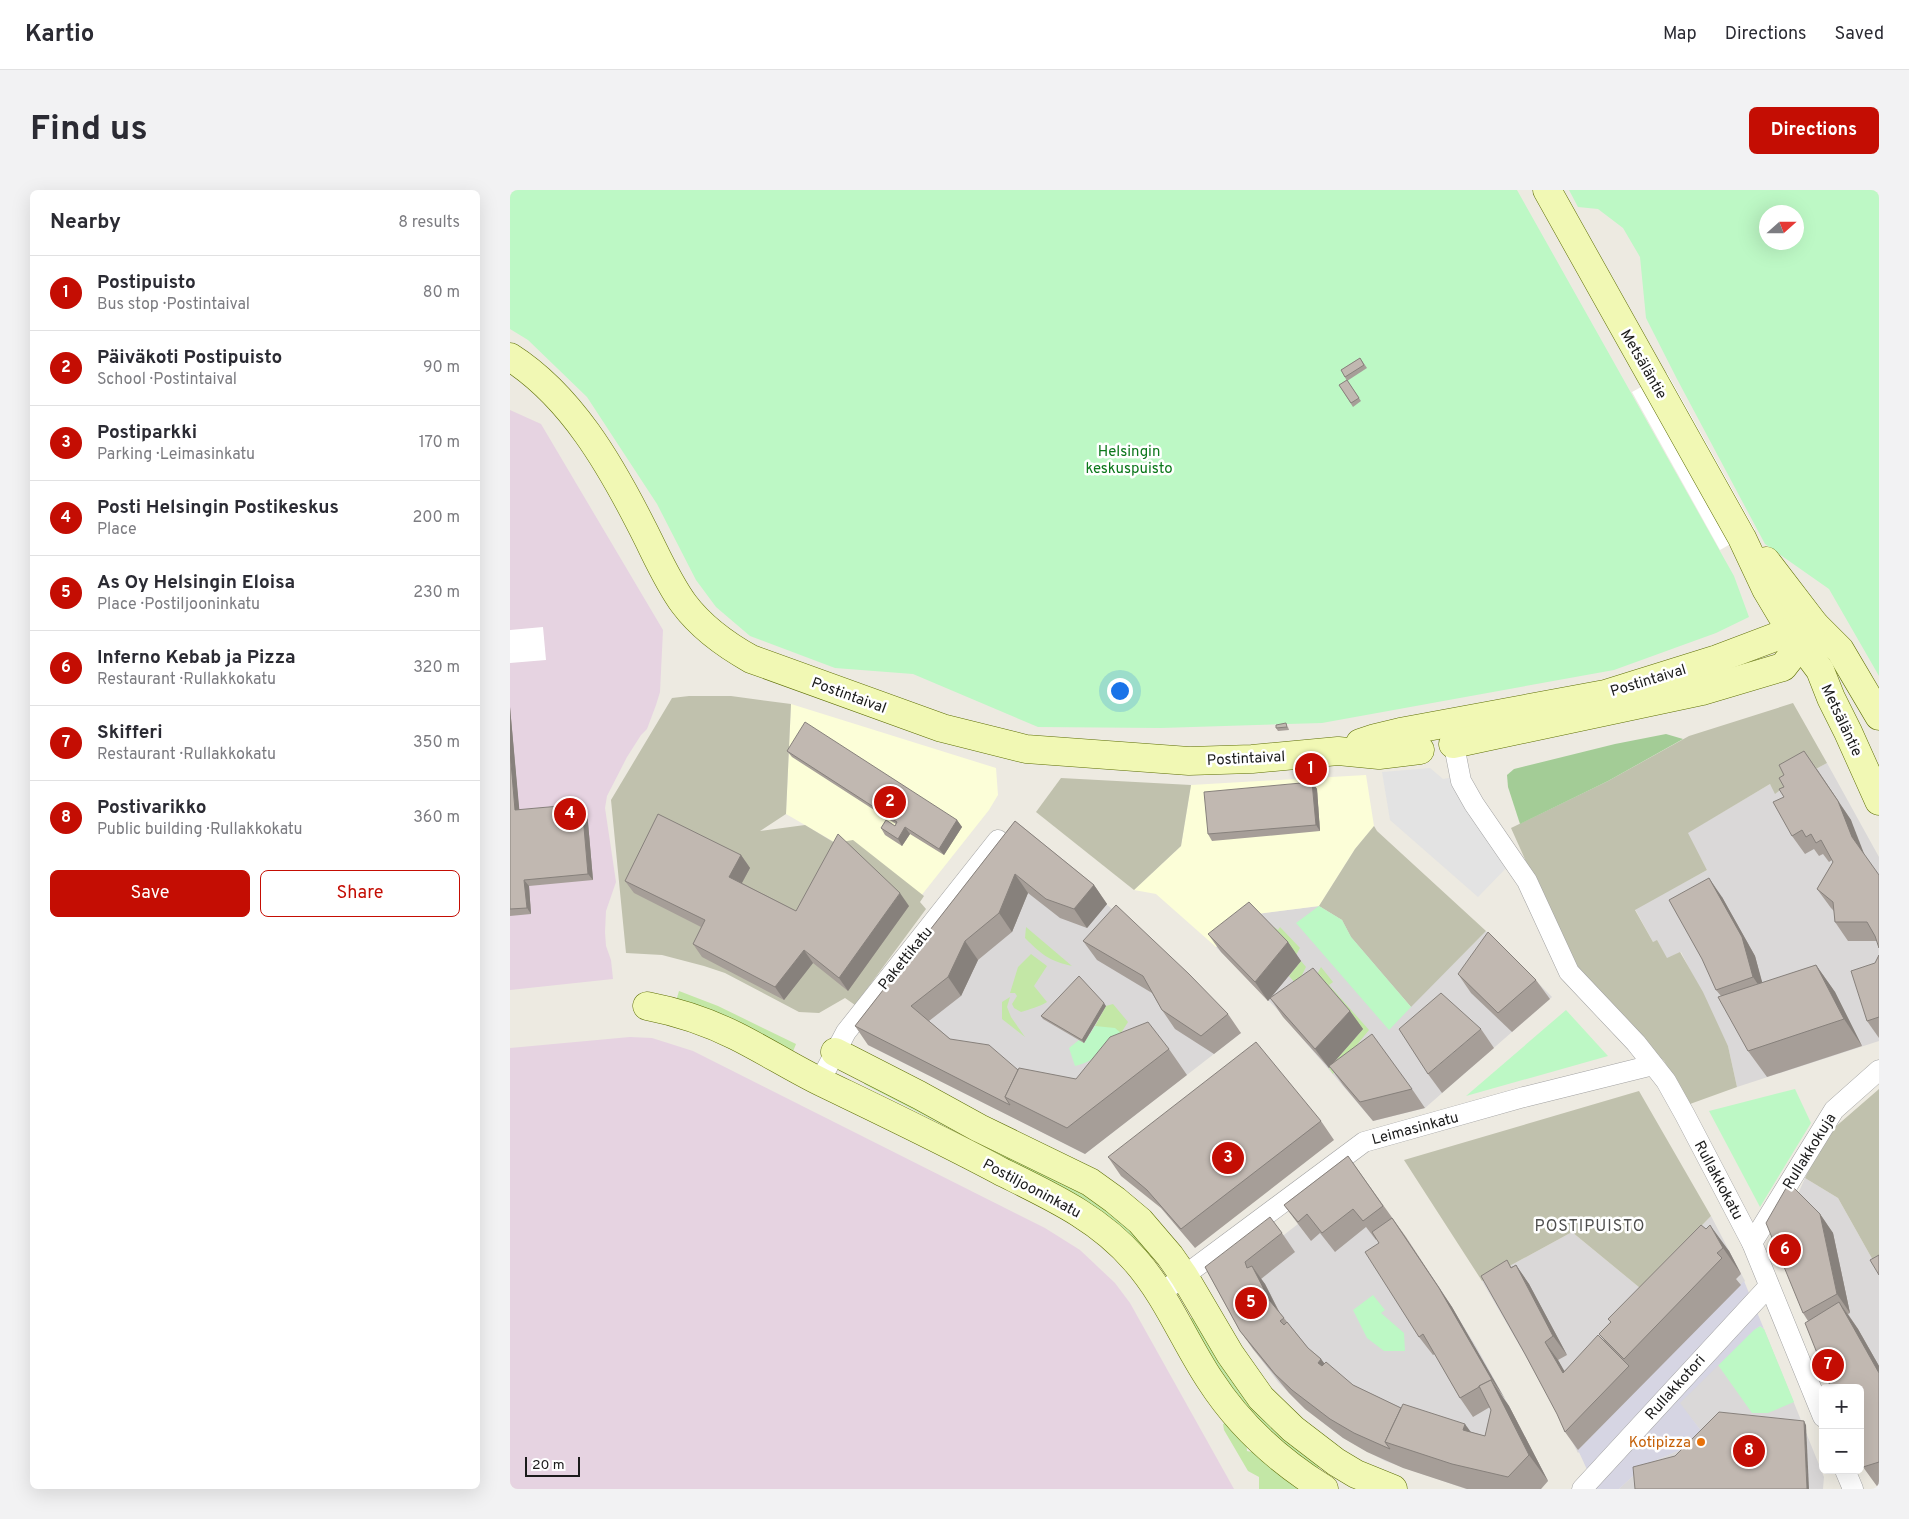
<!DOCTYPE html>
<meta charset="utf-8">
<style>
:root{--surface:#fff;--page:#f2f2f3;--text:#2b2b33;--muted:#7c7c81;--line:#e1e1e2;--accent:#c40d03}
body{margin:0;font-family:Overpass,sans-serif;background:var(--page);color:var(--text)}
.controls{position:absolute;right:15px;bottom:15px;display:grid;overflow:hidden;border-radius:8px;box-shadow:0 5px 20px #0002}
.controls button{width:45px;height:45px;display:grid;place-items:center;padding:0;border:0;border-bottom:1px solid var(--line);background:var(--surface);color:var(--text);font:25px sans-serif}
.compass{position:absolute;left:1249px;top:15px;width:45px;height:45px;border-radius:50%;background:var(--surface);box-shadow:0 5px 20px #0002;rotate:69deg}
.scale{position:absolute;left:15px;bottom:12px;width:55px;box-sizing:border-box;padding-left:5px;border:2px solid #1b1b1b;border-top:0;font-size:14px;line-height:18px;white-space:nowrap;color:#1b1b1b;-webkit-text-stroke:4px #fff;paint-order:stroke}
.you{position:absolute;left:609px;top:500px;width:18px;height:18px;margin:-12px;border:4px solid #fff;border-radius:50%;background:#1a73e8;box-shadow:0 0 0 8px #1a73e833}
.badge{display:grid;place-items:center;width:32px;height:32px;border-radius:50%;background:var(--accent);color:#fff;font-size:16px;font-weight:700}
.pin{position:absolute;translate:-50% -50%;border:2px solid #fff;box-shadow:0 1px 5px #0006}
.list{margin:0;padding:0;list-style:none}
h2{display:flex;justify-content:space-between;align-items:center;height:65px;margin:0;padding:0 20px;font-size:21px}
h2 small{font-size:16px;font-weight:400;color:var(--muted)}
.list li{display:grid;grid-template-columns:32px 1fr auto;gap:15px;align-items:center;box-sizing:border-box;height:75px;padding:0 20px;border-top:1px solid var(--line)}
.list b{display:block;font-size:19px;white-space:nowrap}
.list p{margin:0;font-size:16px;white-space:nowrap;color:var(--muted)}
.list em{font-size:16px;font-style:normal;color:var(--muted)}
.actions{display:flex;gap:10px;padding:15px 20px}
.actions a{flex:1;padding:11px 0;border:1px solid var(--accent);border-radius:8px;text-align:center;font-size:18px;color:var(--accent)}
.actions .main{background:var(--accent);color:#fff}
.map{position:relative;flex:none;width:1369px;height:1299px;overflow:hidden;border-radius:8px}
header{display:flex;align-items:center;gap:30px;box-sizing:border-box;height:70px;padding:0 25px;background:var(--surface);border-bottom:1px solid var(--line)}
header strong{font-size:24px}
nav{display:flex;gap:28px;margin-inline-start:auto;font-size:18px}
.intro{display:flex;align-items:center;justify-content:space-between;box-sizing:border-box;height:120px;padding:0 30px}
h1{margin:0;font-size:35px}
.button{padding:12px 22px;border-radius:8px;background:var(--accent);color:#fff;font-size:18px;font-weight:700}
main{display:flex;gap:30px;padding:0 30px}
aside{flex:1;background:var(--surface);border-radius:8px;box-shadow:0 5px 20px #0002}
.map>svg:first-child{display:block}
.residential{fill:#dad8d8}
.industrial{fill:#e6d3e1}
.education{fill:#fcfed8}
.construction{fill:#c0c1ad}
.grass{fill:#c3e7a6}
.forest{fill:#a3cc96}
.park{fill:#bdf8c5;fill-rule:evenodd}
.parking{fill:#e3e3e3}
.plaza{fill:#d6d5e3}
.pier{fill:#fff}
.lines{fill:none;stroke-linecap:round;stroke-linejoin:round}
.street-casing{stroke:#a2a2a2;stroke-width:21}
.secondary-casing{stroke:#5e6f06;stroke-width:29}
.street{stroke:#fff;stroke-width:20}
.secondary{stroke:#f1f8b4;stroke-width:28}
.wall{fill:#a69e98}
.shaded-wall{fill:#87817c}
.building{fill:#c1b8b1;stroke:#87817c}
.food-dot{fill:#e8710a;stroke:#fff;stroke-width:2}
.labels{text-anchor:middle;stroke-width:5;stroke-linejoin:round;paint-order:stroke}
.street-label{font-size:15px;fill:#1b1b1b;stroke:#fff}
.park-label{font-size:15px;fill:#0c771b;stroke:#fff}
.food-label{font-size:15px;fill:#c56008;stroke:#fff;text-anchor:end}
.neighbourhood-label{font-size:16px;letter-spacing:1px;fill:#4e4e4e;stroke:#fff}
</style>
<header>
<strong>Kartio</strong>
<nav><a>Map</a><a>Directions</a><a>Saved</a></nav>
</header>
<div class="intro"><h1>Find us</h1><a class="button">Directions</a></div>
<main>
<aside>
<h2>Nearby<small>8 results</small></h2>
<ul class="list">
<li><span class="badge">1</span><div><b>Postipuisto</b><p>Bus stop · Postintaival</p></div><em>80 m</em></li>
<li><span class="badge">2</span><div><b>Päiväkoti Postipuisto</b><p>School · Postintaival</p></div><em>90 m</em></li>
<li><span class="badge">3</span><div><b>Postiparkki</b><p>Parking · Leimasinkatu</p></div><em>170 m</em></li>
<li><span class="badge">4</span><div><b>Posti Helsingin Postikeskus</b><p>Place</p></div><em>200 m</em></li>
<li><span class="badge">5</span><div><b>As Oy Helsingin Eloisa</b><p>Place · Postiljooninkatu</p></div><em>230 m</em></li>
<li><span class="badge">6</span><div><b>Inferno Kebab ja Pizza</b><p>Restaurant · Rullakkokatu</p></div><em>320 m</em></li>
<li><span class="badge">7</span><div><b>Skifferi</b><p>Restaurant · Rullakkokatu</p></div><em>350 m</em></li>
<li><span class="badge">8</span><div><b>Postivarikko</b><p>Public building · Rullakkokatu</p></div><em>360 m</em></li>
</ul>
<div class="actions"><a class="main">Save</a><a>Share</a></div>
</aside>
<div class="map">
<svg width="1369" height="1299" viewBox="0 0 1369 1299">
<rect width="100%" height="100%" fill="#edeae1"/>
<g class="residential">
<path d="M1317,573L1369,667V851L1227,897L1218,856L1171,762L1157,769L1147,751L1143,752L1125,719L1197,680L1177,643L1260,594L1266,603L1280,593Z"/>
<path d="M519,650L620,734L692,802L731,843L575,964L358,855Z"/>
<path d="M809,716L832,730L900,817L976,741L1042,807L915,918L863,931L766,818L706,757L747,724Z"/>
<path d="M851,985L930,1098L967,1158L999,1216L1038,1291L1031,1299H956L875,1271L833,1248L795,1219L768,1192L743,1159L708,1096Z"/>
<path d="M1295,988L1328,1008L1369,1081V1299L1350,1255V1198L1267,1051Z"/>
<path d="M1201,1026L1235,1091L1068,1263L1037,1203L972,1091L1062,1042L1130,1098Z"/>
<path d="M1244,1139H1254L1314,1287L1313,1299H1109L1135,1275L1175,1258L1192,1242L1169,1213Z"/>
</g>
<g class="industrial">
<path d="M0,220L31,234L153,440L150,502L146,515L137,539L131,545L117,567L97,606L95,618L106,692L96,721L95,742L96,756L101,770L103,789L0,800Z"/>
<path d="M120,847L142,848L183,861L535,1038L570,1060L605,1093L620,1113L724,1299H0V858Z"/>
</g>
<g class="education">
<path d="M281,514L486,578L488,605L479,620L403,716L357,671L276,624Z"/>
<path d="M856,585L864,636L845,659L809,716L747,724L706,757L646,704L624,700L671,656L681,595Z"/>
</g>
<g class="construction">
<path d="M179,506H221L281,514L276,624L250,641L295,635L325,653L343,650L414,706L410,712L416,719L345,815L335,808L309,823L289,822L215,783L194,776L152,765L116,763L101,610L162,508Z"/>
<path d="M1283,513L1317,573L1280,593L1265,604L1260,594L1178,643L1197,680L1125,720L1143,752L1147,750L1157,768L1170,762L1193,802L1218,856L1227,897L1180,914L1154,871L1126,845L1065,781L1001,638L1098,591L1179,546Z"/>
<path d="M551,588L681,595L671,656L624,700L526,622Z"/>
<path d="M864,636L867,641L976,741L901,817L841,747L832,730L809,716L845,659Z"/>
<path d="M1369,899V1081L1328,1008L1295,988L1316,945Z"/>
<path d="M1129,901L1201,1026L1130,1098L1062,1042L972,1091L894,970Z"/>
</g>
<g class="grass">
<path d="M516,737L562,776C539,771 531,764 515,748Z"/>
<path d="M764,737L768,740L770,737L790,758L786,765L761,741Z"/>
<path d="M521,764L537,776L524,796L537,812C529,817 520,819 511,822L504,818L502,814L507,806L505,803H500L508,777Z"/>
<path d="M791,771L796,777L787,795L779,786Z"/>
<path d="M811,777L823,792L819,795L859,840L823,884L819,878L853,839L797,803Z"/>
<path d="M169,801L208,816L286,854L282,864L166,811Z"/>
<path d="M500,807L497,817L501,827L515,847L492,829V812Z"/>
<path d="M603,814L618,832L611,843L585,836L596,816Z"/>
<path d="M356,890L575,1001L647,1063L639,1070L496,971L458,948L354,894Z"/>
<path d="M686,1125L811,1273L807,1280L782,1264L725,1206L678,1130Z"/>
<path d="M718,1232L736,1252L737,1261L746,1263L792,1299H749V1287L738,1281L714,1240L713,1234Z"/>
</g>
<path class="forest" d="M1156,544L1173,549L1098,591L1010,634L998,597L997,585L1004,579L1105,554Z"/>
<g class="park">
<path d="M0,0H1007L1224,386L1239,427L1206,443L1104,480L812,533L651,538L528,537L403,484L325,478L240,446L206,417L186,390L147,314L77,207L18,150L0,139Z"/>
<path d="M1059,0H1369V486L1319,399L1255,354L1167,189L1136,128L1130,67L1113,38L1088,19L1068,17ZM1256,22H1286V52H1256Z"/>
<path d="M809,716L832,730L841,747L901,817L879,840L786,733Z"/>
<path d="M1056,820L1098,866L956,906Z"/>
<path d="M585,836L605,838L611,843C597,858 586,871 565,876L559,858L569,850L574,853Z"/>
<path d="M1285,899L1301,933L1250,1017L1199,921Z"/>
<path d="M863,1105L875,1120L871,1123L894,1143L895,1161H874L857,1148L843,1120Z"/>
<path d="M1250,1136L1254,1139L1284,1212L1258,1223H1242L1208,1175L1244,1139Z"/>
</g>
<path class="parking" d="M920,578L933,589L944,587L1000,674L968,707L880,630L872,582Z"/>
<path class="plaza" d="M1234,1091L1254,1139L1250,1136L1244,1140L1170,1213L1192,1242L1175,1258L1135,1275L1109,1299H1086L1068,1260Z"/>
<g class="pier">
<path d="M1157,183L1245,340L1210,360L1122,202Z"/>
<path d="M33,437L36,470L0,473V440Z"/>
</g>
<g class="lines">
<g class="street-casing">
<g id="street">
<path d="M941,540L951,591L964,614L1017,691L1059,782L1126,853L1156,891L1175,925L1242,1053L1313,1227"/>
<path d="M310,891L336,842L488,650"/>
<path d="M1242,1053L1324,920L1369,880"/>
<path d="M651,1103L854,952L1014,907L1143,875"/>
<path d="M1335,1280L1343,1299"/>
<path d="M1072,1299L1259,1096"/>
</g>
</g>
<g class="secondary-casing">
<g id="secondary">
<path d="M1037,0L1232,348L1256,399L1281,441L1310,480L1321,508L1338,542L1369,611"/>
<path d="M0,167C61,206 100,274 132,337C145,362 157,391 174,414C192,438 216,455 241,469L432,538L516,559L679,571L742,569L828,561L869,565L910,560"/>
<path d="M1256,371L1305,435L1330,460L1369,526"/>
<path d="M850,553L865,548L890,542L1095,504L1207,469L1281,441L1305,435"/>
<path d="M943,554L1192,501L1273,477L1301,441"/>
<path d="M137,816C168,822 198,832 226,846C256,861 284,879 313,893C373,922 432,950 490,981C540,1006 588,1027 625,1070C657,1106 674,1151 700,1190C729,1235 769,1271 814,1299"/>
<path d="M325,862L409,905L469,938L580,992L605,1010L630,1031L660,1066L674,1086L720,1164L751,1208L783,1239L826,1272L846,1284L883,1299"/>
</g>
</g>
<use href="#street" class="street"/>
<use href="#secondary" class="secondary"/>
</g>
<g class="wall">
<path d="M850,168L857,178L837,191L831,180Z"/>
<path d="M837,190L851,211L843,217L829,195Z"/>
<path d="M0,517L9,620L77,621L83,690L19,696L21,724L0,726Z"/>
<path d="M766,535L778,537L779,540L768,541L766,538Z"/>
<path d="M277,561L447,630L452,637L434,665L400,644L392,656L375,645L371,638L385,636L386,634L282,567Z"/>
<path d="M1307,579L1341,630L1367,751H1338L1325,732L1324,721L1321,718L1307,699L1323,672L1322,670L1319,672L1313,664L1309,666L1304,659L1295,664L1282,646L1274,607Z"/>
<path d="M802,592L807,599L810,641L702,651L698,644Z"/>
<path d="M505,631L584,695L597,714L577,738L550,728L518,703L502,742L468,770L451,806L419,831L440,849L508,880L566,889L659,859L677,885L575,964L358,855L345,836Z"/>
<path d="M231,665L240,678L232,693L286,721L399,716L338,801L303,773L274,810L192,767L183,754L191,737L124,703L115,691Z"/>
<path d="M1212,707L1245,766L1252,793L1306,775L1325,802L1352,856L1257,887L1238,861L1211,806L1206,800Z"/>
<path d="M698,744L778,752L791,771L762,806L840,821L853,839L823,873L902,899L915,918L863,931L833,895L820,877L819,878L773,827L760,808L758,811L711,762Z"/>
<path d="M573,751L718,824L731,843L704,864L665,839L652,820L642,803L587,770Z"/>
<path d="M1369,765V848L1357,831L1365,773Z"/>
<path d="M948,784L1026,790L1040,809L1002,842L961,803Z"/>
<path d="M596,816L574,853L533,829L531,826Z"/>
<path d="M971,839L984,858L932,903L918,884Z"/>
<path d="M811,931L824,950L685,1058L651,1018L611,986L598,967Z"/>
<path d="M838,966L896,1047L942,1117L994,1209L999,1216L1038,1291L1031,1299H957L893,1278L857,1262L833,1248L795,1219L779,1203L743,1159L730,1141L695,1077L772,1043L785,1062L751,1089L755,1094L770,1123L798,1158L811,1169L815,1174L843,1195L891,1218L961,1242L975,1246L981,1220L980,1217L963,1227L950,1208L925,1164L923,1165L909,1147L869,1053L867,1049L866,1050L856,1037L825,1062L810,1043L801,1051L788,1034L774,1015Z"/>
<path d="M1310,1024L1323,1043L1340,1123L1338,1124L1348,1139L1369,1176V1299L1353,1277L1298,1131L1293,1123Z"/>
<path d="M1191,1035L1219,1061L1231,1084L1226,1089L1231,1095L1068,1260L1055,1242L997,1070L1001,1077L1006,1075L1019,1094L1057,1165L1048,1170L1054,1181L1094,1150L1089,1144Z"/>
</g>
<g class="shaded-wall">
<path d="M0,517L10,627L5,620L0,561Z"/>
<path d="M1294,561L1341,630L1355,666L1342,647Z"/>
<path d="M802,592L807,599L810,641L806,635Z"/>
<path d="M72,614L77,621L83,690L78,684Z"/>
<path d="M447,630L452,637L434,665L429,659Z"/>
<path d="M395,637L400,644L392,656L388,649Z"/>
<path d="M231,665L240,678L228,700L219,687Z"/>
<path d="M505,684L518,703L502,742L489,723Z"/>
<path d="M1199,688L1212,707L1245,766L1256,806L1243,787Z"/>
<path d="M14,690L19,696L21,724L17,718Z"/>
<path d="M584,695L597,714L577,738L564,719Z"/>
<path d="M390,703L399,716L338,801L329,788Z"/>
<path d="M455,751L468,770L451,806L438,787Z"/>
<path d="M778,752L791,771L758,811L745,792Z"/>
<path d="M294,760L303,773L274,810L265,797Z"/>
<path d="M1306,775L1325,802L1352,856L1334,829Z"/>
<path d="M594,813L596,816L574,853L572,850Z"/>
<path d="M840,821L853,839L819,878L805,859Z"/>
<path d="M1310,1024L1323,1043L1340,1123L1327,1104Z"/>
<path d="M882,1028L942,1117L995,1209L982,1190Z"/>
<path d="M1200,1035L1219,1061L1231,1084L1213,1058Z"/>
<path d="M1006,1075L1019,1094L1057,1165L1043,1146Z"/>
<path d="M742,1076L755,1094L773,1130L760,1111Z"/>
<path d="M1329,1112L1348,1139L1369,1176V1183Z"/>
<path d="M1035,1152L1048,1170L1066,1201L1053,1183Z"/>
<path d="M811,1169L824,1188L808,1173Z"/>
<path d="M981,1190L999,1216L1038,1291L1019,1265Z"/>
<path d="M1294,1231L1296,1235L1299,1299H1297Z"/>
<path d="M955,1234L974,1260L953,1240Z"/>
</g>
<g class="building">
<path d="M850,168L854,175L835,187L831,180Z"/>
<path d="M837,190L849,208L841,213L829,195Z"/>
<path d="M295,532L447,630L429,659L395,637L388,649L371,638L376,630L385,636L387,632L277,561Z"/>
<path d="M776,533L777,537L766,538V535Z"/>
<path d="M0,561L5,620L72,614L78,684L14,690L17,718L0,719Z"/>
<path d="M1294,561L1328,611L1342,647L1369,685V758L1365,746L1357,732H1325L1323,712L1307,699L1323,672L1311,650L1306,653L1301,644L1296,647L1292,640L1282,646L1263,612L1274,607L1269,599L1274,597L1269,588L1274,585L1269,575Z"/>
<path d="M802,592L806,635L698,644L694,602Z"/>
<path d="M148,624L231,665L219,687L286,721L328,644L390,703L329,788L294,760L265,797L183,754L195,730L115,691Z"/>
<path d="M505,631L584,695L564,719L536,709L505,684L489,723L455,751L438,787L401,816L440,849L479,855L508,880L495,907L500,915L345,836Z"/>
<path d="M1199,688L1232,747L1243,787L1206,800L1192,769L1159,710Z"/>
<path d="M739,712L778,752L745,792L698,744Z"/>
<path d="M606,715L679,784L718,824L691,846L652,820L633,786L573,751Z"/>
<path d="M978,742L1026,790L988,823L948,784Z"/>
<path d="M1369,765V827L1357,831L1341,781L1365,773Z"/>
<path d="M1306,775L1334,829L1238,861L1208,807Z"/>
<path d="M803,778L840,821L805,859L760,808Z"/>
<path d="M569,786L594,813L572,850L531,826Z"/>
<path d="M931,803L971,839L918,884L889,839Z"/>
<path d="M638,832L659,859L557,938L495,907L509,878L566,889L600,847Z"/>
<path d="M862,844L902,899L850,912L819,876Z"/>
<path d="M746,852L811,931L671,1039L637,1000L598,967Z"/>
<path d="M838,966L873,1016L853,1031L843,1019L812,1043L797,1024L788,1032L774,1015Z"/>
<path d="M1279,993L1310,1024L1327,1104L1293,1123L1256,1033Z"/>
<path d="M760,1027L772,1043L735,1072L737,1078L742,1076L760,1111L774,1128L770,1131L774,1135L777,1132L798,1158L811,1169L808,1173L812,1176L816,1172L843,1195L891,1218L875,1252L880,1259L844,1243L820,1229L782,1200L765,1184L730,1141L695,1077Z"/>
<path d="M882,1028L929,1098L982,1190H981L969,1196V1197L950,1208L913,1144L909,1147L855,1062L869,1053L862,1042Z"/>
<path d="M1191,1035L1196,1039L1200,1035L1213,1058L1207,1063L1212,1068L1114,1169L1089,1144L1101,1132L1098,1129Z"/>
<path d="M1369,1065V1085L1360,1070Z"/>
<path d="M997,1070L1001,1078L1006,1075L1043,1146L1035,1152L1053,1183L1088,1145L1119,1176L1055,1242L1047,1224L1015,1164L971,1086Z"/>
<path d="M1329,1112L1369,1183V1272L1353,1277L1350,1270V1198H1321L1295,1133Z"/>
<path d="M981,1190L1019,1265L998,1287L942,1274L875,1252L893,1214L955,1234L953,1240L975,1246L981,1220L969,1196Z"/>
<path d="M1209,1222L1294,1231L1297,1299H1125L1123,1277L1165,1266Z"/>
</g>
<circle class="food-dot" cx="1191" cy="1252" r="5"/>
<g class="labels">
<g class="street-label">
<text transform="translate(1134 174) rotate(60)" y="5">Metsäläntie</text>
<text transform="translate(1138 490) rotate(-17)" y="5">Postintaival</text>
<text transform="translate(339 505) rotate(20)" y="5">Postintaival</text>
<text transform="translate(1332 530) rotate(65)" y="5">Metsäläntie</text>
<text transform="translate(736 568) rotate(-3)" y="5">Postintaival</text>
<text transform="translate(395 768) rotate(-51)" y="5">Pakettikatu</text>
<text transform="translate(905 938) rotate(-15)" y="5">Leimasinkatu</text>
<text transform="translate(1299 961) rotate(-58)" y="5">Rullakkokuja</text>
<text transform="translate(1209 990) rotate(62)" y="5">Rullakkokatu</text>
<text transform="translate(522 998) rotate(28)" y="5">Postiljooninkatu</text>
<text transform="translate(1165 1197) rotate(-48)" y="5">Rullakkotori</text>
</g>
<g class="park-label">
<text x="619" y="266">Helsingin<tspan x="619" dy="17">keskuspuisto</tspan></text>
</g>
<g class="food-label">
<text x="1181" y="1257">Kotipizza</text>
</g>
<g class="neighbourhood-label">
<text x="1080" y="1041">POSTIPUISTO</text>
</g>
</g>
</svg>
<div class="controls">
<button>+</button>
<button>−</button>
</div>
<svg class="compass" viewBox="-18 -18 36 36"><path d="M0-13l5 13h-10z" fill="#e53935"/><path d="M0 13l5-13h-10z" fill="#7c7c81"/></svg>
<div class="scale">20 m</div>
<div class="you"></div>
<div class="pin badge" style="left:801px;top:579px">1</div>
<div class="pin badge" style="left:380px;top:612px">2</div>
<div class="pin badge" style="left:718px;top:968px">3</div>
<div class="pin badge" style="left:60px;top:624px">4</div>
<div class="pin badge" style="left:741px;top:1113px">5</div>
<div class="pin badge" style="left:1275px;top:1060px">6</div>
<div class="pin badge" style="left:1318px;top:1175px">7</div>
<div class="pin badge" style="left:1239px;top:1261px">8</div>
</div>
</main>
